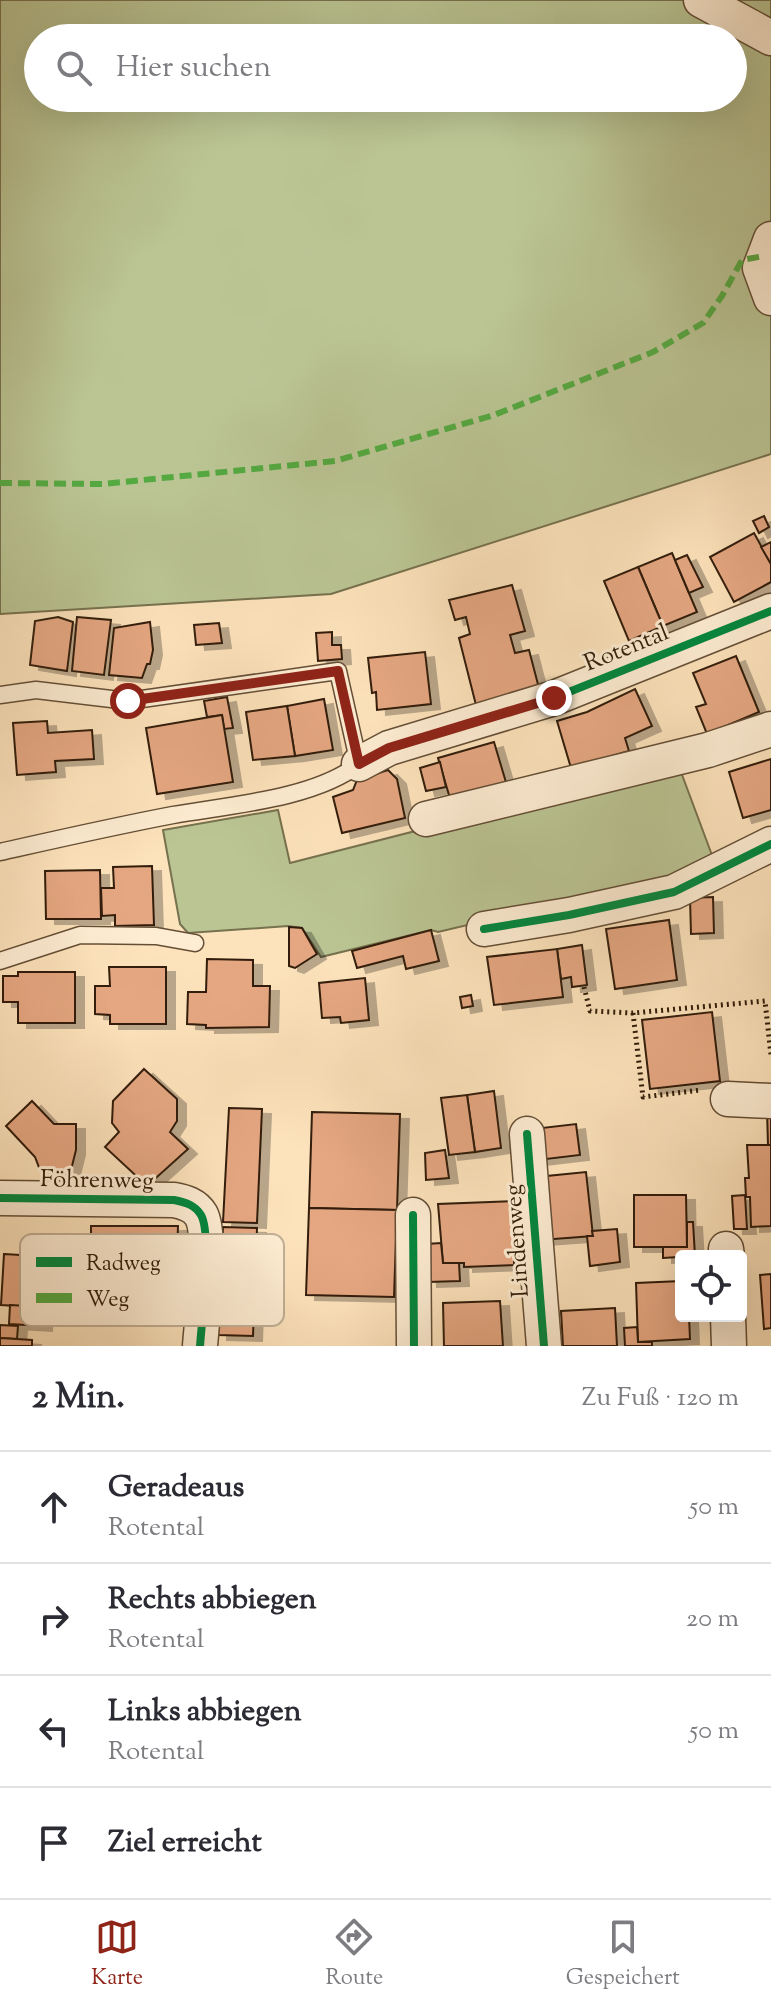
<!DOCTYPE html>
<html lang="de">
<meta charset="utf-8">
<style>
:root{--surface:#fff;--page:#f7f7f7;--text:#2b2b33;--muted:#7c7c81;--line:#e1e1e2;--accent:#8f2418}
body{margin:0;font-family:"Sorts Mill Goudy",serif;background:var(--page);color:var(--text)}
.controls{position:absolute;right:24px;bottom:24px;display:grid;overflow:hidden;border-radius:8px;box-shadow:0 8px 32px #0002}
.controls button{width:72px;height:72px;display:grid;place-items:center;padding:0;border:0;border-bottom:2px solid var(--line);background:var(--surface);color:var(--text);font:40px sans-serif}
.stop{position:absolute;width:24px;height:24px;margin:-18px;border:6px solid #8f2418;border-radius:50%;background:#fff}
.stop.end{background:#8f2418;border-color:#fff;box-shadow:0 2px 8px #0008}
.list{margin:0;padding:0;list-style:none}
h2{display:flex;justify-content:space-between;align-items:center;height:104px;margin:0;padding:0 32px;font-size:34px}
h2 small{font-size:26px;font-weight:400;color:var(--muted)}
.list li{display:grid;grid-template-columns:52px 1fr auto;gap:24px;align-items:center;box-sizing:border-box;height:112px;padding:0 32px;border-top:2px solid var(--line)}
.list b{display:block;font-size:30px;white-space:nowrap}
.list p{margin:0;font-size:26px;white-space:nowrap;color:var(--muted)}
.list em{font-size:26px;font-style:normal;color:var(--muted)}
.icon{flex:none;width:44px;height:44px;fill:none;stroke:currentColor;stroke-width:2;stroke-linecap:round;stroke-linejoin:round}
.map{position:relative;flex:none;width:771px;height:1346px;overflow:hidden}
.search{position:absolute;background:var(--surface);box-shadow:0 8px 32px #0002;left:24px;right:24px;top:24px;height:88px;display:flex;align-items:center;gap:20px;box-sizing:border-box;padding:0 28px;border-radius:44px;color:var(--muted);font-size:30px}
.sheet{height:552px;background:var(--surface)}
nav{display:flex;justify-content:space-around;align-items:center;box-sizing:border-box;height:112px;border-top:2px solid var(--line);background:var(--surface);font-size:22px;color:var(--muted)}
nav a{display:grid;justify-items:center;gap:4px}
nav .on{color:var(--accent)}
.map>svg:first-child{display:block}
.green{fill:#bbc594;stroke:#76714e;stroke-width:2;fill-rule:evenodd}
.building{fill:#e5a782;stroke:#311d09;stroke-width:2;filter:url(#shadow)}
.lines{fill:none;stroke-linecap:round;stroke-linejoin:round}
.lane-casing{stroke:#644e36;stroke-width:19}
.street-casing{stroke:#644e36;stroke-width:37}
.path{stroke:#311d09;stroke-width:5;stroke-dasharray:2 4;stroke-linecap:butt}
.lane{stroke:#feedd3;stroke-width:16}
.street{stroke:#feedd3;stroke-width:34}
.quiet{stroke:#54a941;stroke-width:6;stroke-dasharray:12 6;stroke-linecap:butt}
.cycleway-casing{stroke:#feedd3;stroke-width:13}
.cycleway{stroke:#00873e;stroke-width:8}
.route{stroke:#8f2418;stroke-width:10}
.labels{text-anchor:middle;stroke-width:6;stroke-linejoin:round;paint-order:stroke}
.street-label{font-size:24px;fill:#311d09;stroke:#feedd3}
.key{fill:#feedd3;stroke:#c0af96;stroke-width:2}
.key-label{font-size:22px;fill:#311d09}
</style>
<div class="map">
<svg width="771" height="1346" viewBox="0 0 771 1346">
<defs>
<filter id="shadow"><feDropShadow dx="9" dy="5" stdDeviation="0" flood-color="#0004"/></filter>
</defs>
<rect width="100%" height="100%" fill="#fde3bc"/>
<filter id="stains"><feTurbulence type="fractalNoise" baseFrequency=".0025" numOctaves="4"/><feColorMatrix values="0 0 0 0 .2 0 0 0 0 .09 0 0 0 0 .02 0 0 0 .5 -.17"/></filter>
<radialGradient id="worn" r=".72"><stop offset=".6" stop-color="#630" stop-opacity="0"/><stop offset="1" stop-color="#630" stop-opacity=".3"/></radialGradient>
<g class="green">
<path d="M0,0H771V454L331,594L0,614ZM38,38H733V98H38Z"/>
<path d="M678,764L716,866L438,932L431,930L321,957L302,928L288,926L188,933L180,924L163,830L278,810L290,863Z"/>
</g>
<g class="building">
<path d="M764,516L769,527L759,533L753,521Z"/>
<path d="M754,533L771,564V582L734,602L710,557Z"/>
<path d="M771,542V564L761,547Z"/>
<path d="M672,553L697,612L663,626L638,567Z"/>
<path d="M687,555L703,587L689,593L675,560Z"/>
<path d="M638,567L663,626L629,641L604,581Z"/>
<path d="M512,585L525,631L510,635L515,653L529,650L540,692L477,709L459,638L470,634L466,617L455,620L449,600Z"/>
<path d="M58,617L73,622L67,671L30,665L35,621Z"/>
<path d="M77,617L111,620L104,675L72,671Z"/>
<path d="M150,622L153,650L150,664H147L142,678L109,675L114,628Z"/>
<path d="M219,623L222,643L196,645L194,625Z"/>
<path d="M332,632V645H341L342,659L318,661L316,633Z"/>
<path d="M425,652L431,704L377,710L376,692L372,693L368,658Z"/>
<path d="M736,656L759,712L707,734L696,707L706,704L693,673Z"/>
<path d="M635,689L652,726L625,738L629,751L571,768L557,721L587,712Z"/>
<path d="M227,697L233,728L224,729L222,715L207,717L204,701Z"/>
<path d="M324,699L333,750L295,756L287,706Z"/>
<path d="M287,706L295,756L253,760L246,712Z"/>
<path d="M222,715L233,782L157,794L146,728Z"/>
<path d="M47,721L48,733L92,730L94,759L55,761L56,772L17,775L13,723Z"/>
<path d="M494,742L508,789L452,805L438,758Z"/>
<path d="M771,759V810L743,818L729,772Z"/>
<path d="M440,762L446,787L426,791L420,768Z"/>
<path d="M388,770L397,779L405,818L342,833L333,797L353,790L357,780Z"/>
<path d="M152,866L154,925L115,926V915L102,916L101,888H114L113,867Z"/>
<path d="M100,870L101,919H46L45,871Z"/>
<path d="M713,897L714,933L691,934L690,898Z"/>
<path d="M669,920L677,980L615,989L606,929Z"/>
<path d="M289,927L302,928L317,954L295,968L289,966Z"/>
<path d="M431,930L439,961L406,969L403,956L357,968L352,951Z"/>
<path d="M582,945L587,985L572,987L571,977L561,979L557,949Z"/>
<path d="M557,949L563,997L494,1005L487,957Z"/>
<path d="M207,959L253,960V986H270L269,1027L206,1028V1025L187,1024L188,992H206Z"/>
<path d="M109,967H166V1024H110V1015L95,1014V986H110Z"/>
<path d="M18,972H75V1023H18V1002H3V976H18Z"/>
<path d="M365,978L369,1020L341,1023L340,1017L322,1018L319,983Z"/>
<path d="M471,995L473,1006L462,1008L460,997Z"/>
<path d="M712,1012L720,1081L650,1089L642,1020Z"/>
<path d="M144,1069L177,1099V1121L170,1132L188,1149L147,1186L105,1147L119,1132L112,1123L113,1101Z"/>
<path d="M494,1091L501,1148L475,1152L467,1095Z"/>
<path d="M467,1095L475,1152L449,1155L441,1098Z"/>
<path d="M32,1101L54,1124H76V1150L71,1170H40L35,1157L6,1126Z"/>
<path d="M229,1108L262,1109L257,1223L223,1222Z"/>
<path d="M767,1110H771V1145H768Z"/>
<path d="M312,1112L400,1114L397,1210L309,1208Z"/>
<path d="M576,1124L580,1155L538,1160L533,1129Z"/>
<path d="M747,1145H771V1226L751,1227L750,1197H746L745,1178H749Z"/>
<path d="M445,1150L449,1178L426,1180L425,1153Z"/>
<path d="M586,1172L593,1236L541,1240L537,1177Z"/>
<path d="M634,1195H686L687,1247H634Z"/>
<path d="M745,1195L747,1229H734L732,1196Z"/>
<path d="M514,1201V1265L464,1267V1263H443L438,1204Z"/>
<path d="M309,1208L397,1210L394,1297L306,1295Z"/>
<path d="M687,1222H693L695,1256L663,1258V1247H687Z"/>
<path d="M91,1226H178L177,1254H135V1263L105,1262V1253H91Z"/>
<path d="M223,1227L257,1228L253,1336L218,1335Z"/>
<path d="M617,1229L620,1262L590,1266L587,1236H593L592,1231Z"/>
<path d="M441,1243L443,1263H459L460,1281L428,1282L426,1244Z"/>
<path d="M4,1254L54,1257L51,1308L1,1305Z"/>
<path d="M771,1274V1328L764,1329L760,1275Z"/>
<path d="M681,1281V1316H689L690,1339L638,1342L636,1283Z"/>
<path d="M500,1301L503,1346H444L443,1303Z"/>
<path d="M10,1305L44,1307L43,1326L9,1324Z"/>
<path d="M615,1308L617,1346H563L561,1311Z"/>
<path d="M0,1325L18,1326L17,1339L0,1338Z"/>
<path d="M637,1327L638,1342H652V1346H625L624,1328Z"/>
<path d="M0,1338L32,1340V1346H0Z"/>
</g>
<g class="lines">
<g class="lane-casing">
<g id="lane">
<path d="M0,695L36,690L128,701L338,671L359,764C314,799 230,805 173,815C115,826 58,839 0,852"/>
<path d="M0,961L80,935L156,936L195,943"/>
</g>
</g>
<g class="street-casing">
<g id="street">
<path d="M701,0L771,38"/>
<path d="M771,239L760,268L771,298"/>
<path d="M359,764L389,748L554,698L771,611"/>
<path d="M426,819L708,750L771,729"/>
<path d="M484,929L569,915L674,892L771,844"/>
<path d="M728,1099L771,1101"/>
<path d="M527,1134L544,1346"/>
<path d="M0,1198L174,1200C185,1202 195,1205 201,1215C212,1234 202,1320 200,1346"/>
<path d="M413,1215L414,1346"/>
<path d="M726,1249L727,1256"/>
<path d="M728,1316L729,1346"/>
</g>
</g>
<g class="path">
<path d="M584,987L590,1011L633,1013L765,1001L771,1055"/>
<path d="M633,1013L643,1097L701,1090"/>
</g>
<use href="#lane" class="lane"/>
<use href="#street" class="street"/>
<path class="quiet" d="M0,483L102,484L335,461L494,415L653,352L703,323L722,296L742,260L764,256"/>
<g class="cycleway-casing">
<g id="cycleway">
<path d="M359,764L389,748L554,698L771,611"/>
<path d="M484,929L569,915L674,892L771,844"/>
<path d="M527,1134L544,1346"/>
<path d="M0,1198L174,1200C185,1202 195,1205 201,1215C212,1234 202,1320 200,1346"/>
<path d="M413,1215L414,1346"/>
</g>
</g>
<use href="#cycleway" class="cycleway"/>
</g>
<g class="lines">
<path class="route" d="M128,701L338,671L359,764L389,748L554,698"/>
</g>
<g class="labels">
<g class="street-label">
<text transform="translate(626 647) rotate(-22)" y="8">Rotental</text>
<text transform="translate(97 1179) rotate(1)" y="8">Föhrenweg</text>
<text transform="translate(516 1241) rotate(-94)" y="8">Lindenweg</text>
</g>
</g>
<rect x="20" y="1234" width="264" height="92" rx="12" class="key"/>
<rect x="36" y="1257" width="36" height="10" fill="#00873e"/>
<rect x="36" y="1293" width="36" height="10" fill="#54a941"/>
<g class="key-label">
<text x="86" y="1270">Radweg</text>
<text x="86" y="1306">Weg</text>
</g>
<rect width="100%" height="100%" filter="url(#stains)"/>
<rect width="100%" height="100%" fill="url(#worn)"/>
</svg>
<div class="controls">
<button><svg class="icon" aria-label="locate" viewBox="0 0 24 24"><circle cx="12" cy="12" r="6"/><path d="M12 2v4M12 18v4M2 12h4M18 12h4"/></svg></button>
</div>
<div class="stop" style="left:128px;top:701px"></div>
<div class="stop end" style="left:554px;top:698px"></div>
<div class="search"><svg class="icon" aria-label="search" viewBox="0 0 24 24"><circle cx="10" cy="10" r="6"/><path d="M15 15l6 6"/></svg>Hier suchen</div>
</div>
<section class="sheet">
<h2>2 Min.<small>Zu Fuß · 120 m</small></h2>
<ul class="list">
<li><svg class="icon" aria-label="ahead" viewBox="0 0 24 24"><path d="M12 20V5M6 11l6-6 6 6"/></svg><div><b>Geradeaus</b><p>Rotental</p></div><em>50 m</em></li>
<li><svg class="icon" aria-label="right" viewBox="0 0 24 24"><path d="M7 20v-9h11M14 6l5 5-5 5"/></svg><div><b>Rechts abbiegen</b><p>Rotental</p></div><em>20 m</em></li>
<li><svg class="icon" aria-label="left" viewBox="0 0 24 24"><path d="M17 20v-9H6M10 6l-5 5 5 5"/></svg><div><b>Links abbiegen</b><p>Rotental</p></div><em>50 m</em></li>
<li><svg class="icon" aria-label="arrive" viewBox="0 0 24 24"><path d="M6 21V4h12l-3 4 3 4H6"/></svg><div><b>Ziel erreicht</b></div></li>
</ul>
</section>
<nav>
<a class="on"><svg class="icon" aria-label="map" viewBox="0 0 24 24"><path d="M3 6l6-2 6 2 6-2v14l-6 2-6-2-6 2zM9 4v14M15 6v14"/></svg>Karte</a>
<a><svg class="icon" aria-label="directions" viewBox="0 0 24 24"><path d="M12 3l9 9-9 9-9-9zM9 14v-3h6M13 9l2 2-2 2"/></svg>Route</a>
<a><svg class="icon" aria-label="saved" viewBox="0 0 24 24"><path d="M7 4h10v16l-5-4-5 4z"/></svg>Gespeichert</a>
</nav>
